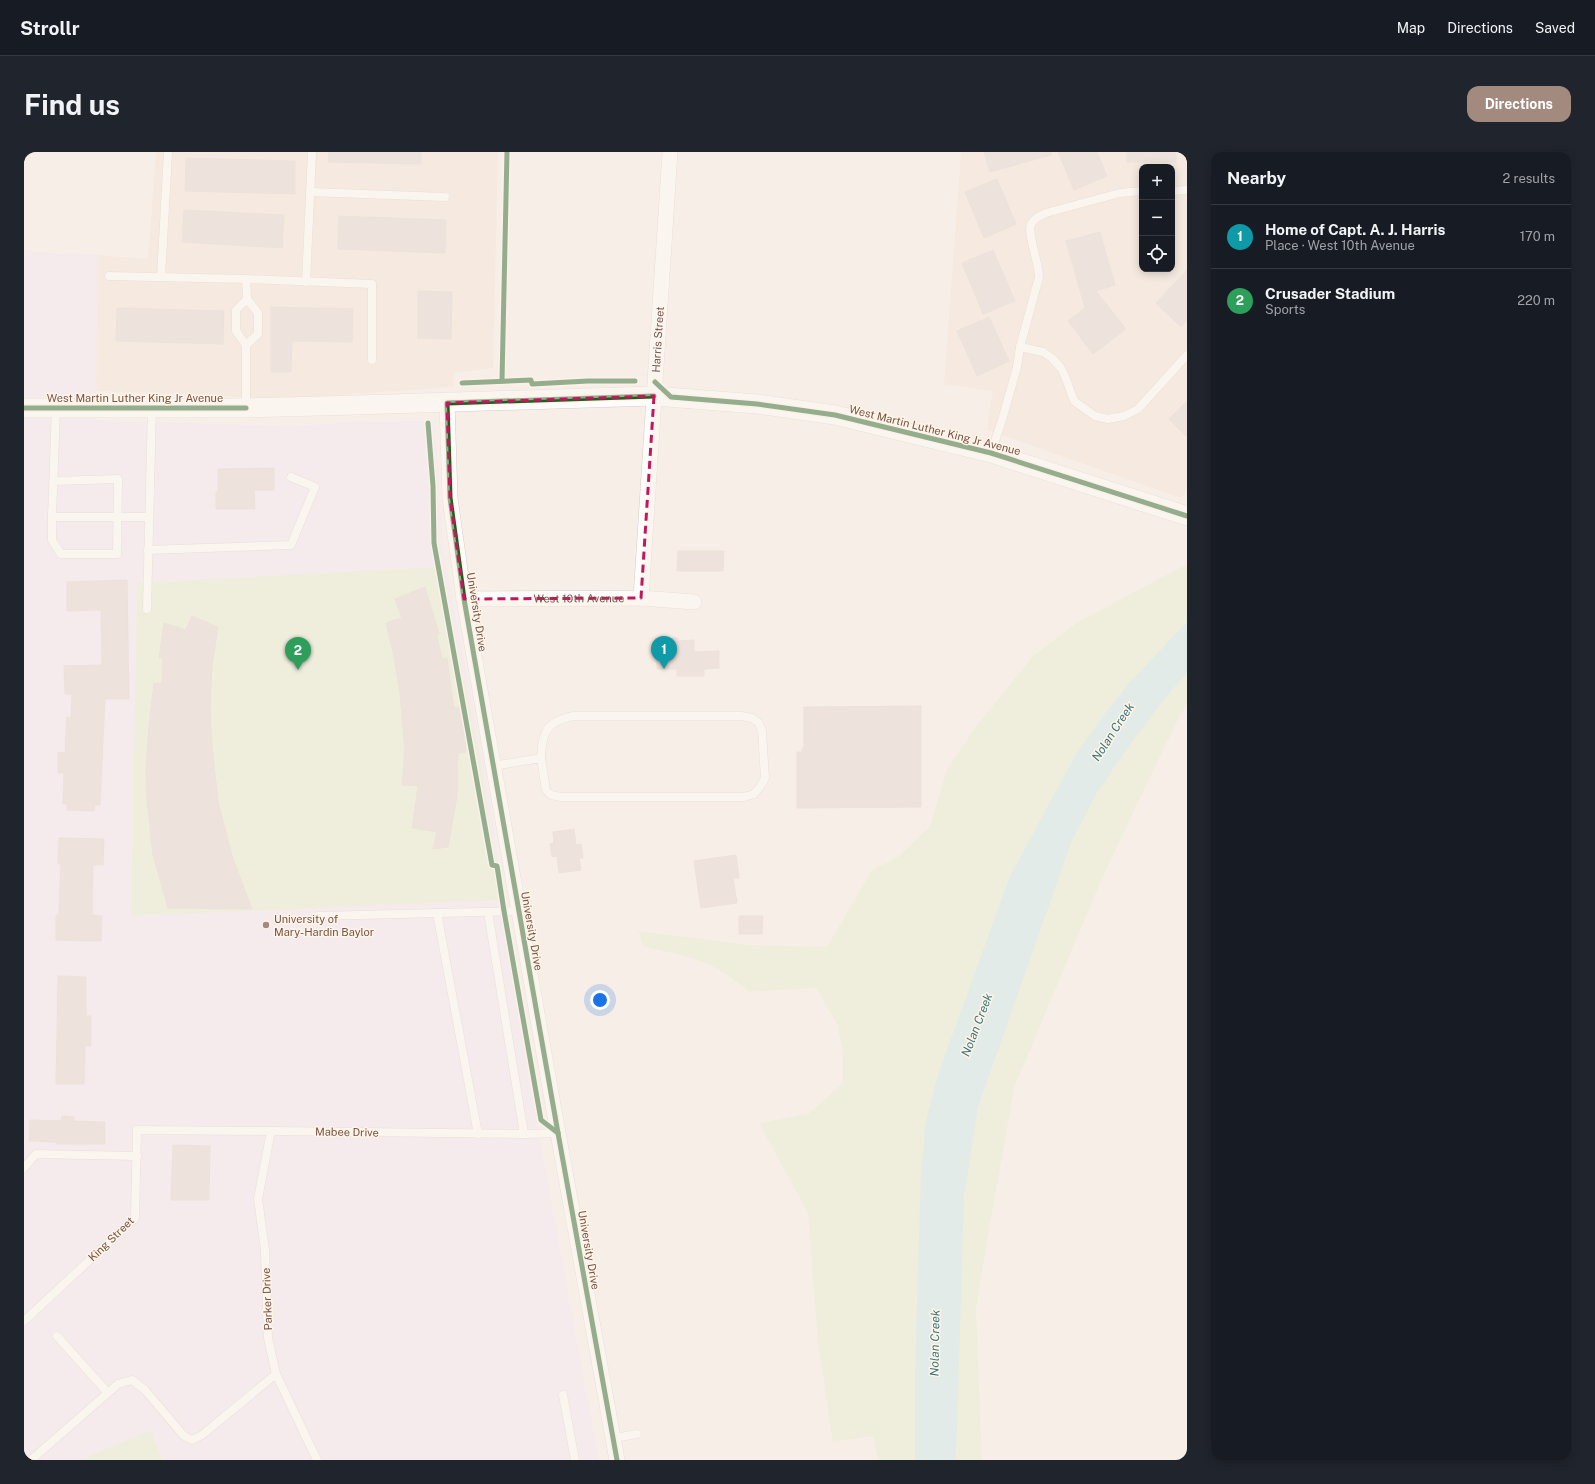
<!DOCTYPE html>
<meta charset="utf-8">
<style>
:root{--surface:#171b24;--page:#20242c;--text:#f1f3f6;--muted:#9ea1a6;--line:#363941;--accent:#a38a7e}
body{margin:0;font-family:"Public Sans",sans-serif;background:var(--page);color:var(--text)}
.controls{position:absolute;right:12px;top:12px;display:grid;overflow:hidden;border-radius:8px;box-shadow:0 2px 10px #0003}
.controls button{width:36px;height:36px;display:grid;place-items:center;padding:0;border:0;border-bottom:1px solid var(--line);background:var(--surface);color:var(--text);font:20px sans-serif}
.you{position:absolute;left:576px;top:848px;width:14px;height:14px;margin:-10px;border:3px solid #fff;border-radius:50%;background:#1a73e8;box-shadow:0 0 0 6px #1a73e833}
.badge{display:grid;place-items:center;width:26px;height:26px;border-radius:50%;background:var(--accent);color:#fff;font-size:13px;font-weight:700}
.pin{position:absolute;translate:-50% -33px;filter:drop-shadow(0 1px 2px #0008)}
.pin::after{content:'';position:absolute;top:21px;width:14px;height:12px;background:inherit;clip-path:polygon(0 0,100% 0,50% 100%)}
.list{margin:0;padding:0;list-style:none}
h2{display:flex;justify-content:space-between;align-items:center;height:52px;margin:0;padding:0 16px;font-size:17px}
h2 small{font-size:13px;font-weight:400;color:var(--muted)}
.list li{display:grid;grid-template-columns:26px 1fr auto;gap:12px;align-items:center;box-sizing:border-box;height:64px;padding:0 16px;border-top:1px solid var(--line)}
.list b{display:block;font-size:15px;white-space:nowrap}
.list p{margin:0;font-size:13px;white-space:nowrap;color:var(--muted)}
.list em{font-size:13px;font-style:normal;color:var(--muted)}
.icon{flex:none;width:22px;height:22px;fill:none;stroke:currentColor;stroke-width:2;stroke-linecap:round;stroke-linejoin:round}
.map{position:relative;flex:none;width:1163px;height:1308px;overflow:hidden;border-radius:12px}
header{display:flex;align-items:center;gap:24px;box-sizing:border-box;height:56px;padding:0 20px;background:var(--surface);border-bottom:1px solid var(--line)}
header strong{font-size:19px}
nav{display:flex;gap:22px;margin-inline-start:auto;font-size:14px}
.intro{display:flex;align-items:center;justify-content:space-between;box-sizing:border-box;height:96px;padding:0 24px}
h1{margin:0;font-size:28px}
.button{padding:10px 18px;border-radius:12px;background:var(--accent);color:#fff;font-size:14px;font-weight:700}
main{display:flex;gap:24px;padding:0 24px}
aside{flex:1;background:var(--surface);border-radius:12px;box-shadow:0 2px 10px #0003}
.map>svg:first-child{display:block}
.residential{fill:#f3e4d7;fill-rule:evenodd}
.education{fill:#f2e6f1}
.green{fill:#e4edd1}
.water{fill:#c8e7e8}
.building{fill:#e3d6cf;stroke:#e0d1c9}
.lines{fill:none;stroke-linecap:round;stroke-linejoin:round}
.service-casing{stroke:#d8ccc5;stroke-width:9}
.minor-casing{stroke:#d8ccc5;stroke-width:16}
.tertiary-casing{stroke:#d8ccc5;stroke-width:20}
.service{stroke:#fefdfb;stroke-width:8}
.minor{stroke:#fefdfb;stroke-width:15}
.tertiary{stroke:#fefdfb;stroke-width:19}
.cycleway-casing{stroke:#fff4e8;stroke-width:8}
.cycleway{stroke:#1b5e20;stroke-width:5}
.marked{fill:none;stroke:#c2185b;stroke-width:3;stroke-dasharray:8 5;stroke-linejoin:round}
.poi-dot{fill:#a38a7e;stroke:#fff4e8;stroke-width:1.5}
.labels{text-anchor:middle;stroke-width:3;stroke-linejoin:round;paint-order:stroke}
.street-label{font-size:11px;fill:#765446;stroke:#fff4e8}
.poi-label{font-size:11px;fill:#765446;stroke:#fff4e8;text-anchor:start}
.water-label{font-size:12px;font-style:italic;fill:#3a767c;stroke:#fff4e8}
</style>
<header>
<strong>Strollr</strong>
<nav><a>Map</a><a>Directions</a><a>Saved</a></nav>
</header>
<div class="intro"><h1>Find us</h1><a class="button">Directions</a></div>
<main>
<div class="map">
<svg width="1163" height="1308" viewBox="0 0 1163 1308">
<rect width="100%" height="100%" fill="#f7efe7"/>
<g class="residential">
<path d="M132,0H474L469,216L430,221L429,235L259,247L72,239L73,103L124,107Z"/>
<path d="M937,0H1163V338L1157,346L963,278L969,239L920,232ZM1118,15H1148V117H1118Z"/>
</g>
<path class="education" d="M0,99L73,103L72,268L267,274L349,269L411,268L419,396L438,497L460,608L507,938L575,1308H0Z"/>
<g class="green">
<path d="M1163,412V555L1157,561L1079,724L990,936L952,1155L958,1308H854L849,1284L809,1290L794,1192L784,1061L735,971L784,962L819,931V902L813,872L792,836L725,840C718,834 711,828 703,823C679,806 648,801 620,795L614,779L725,793L803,795L848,718L875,704L906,674L923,617L953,573L1009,504L1052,471Z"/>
<path d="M416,415L456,605L476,748L107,764L113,431Z"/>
<path d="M126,1278L139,1308H57Z"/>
</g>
<path class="water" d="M1163,470V521L1141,546L1099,602L1071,644L1047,691L954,955L940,1045L932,1308H891V1216L897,1021L901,974L912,928L986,724L1051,604L1079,564L1105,531Z"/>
<g class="building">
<path d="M305,0H397V12L304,10Z"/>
<path d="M960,0H1027V3L966,20Z"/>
<path d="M1034,0H1073L1083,24L1050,38Z"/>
<rect x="1103" y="0" width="49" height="10"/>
<path d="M162,6L271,9V42L161,39Z"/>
<path d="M973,27L992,72L960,86L941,40Z"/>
<path d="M160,58L260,63L258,96L158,90Z"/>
<path d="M315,64L422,68L421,101L314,97Z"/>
<path d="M1076,80L1091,133L1072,139L1102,177L1069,202L1044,169L1061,156L1042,89Z"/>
<path d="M969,98L991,149L959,162L938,111Z"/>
<path d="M1163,118V168L1157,175L1132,151Z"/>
<path d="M394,139L428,140L427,187L394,186Z"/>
<path d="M247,155L329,157L328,190L268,189L267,220H247Z"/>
<path d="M93,156L200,159L199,192L92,189Z"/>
<path d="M965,165L985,209L953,224L933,179Z"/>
<path d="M1163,249V285L1145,267Z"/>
<path d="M250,316V338H230L231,357H192V340H194V317Z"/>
<path d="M654,399H700L699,419H653Z"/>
<path d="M103,428L105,547H81L76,653H71L70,659L43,658V652H39L40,621H34V600L41,601L43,565L47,566L48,542H41L40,514L78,513L77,458L43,459V430Z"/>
<path d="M401,435L415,482L413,484L418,507L423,506L430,556L438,554L442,582V600L434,601L433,644L424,695L409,697L413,680L388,676L394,634L378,633L381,597L376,542L370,505L362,471L378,466L371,447Z"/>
<path d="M168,464L194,475L188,514L186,556L188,594L194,649L208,704L228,757L144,756L129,703L123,648L122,617L125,573L130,531H138L139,506H135L140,471L162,478Z"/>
<path d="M632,486H654V489L670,488V500L695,499V516L680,517V524H653V517H633Z"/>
<path d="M897,554V655L773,656V600H778V596H780V555Z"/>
<path d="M550,677L552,693L557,692L559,706H555L557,718L535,721L533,704L528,705L526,692L530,691L529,680Z"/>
<path d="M35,686L80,687L79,713H69L68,763L78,764L77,789L32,788V763H35L37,712H34Z"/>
<path d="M712,703L715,726H709L713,751L677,756L670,709Z"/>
<path d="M715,764H739L738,782H715Z"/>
<path d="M34,824L62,825V864H67V894H61L60,932H32Z"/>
<path d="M38,964L50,965V969L81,970V992H33V990L5,989L6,968L37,969Z"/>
<path d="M149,993L186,994L185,1048H147Z"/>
</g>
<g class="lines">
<g class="service-casing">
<g id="service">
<path d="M1148,39L1163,38"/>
<path d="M286,40L421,45"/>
<path d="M85,124L222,127L348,132V208"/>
<path d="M137,125L144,0"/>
<path d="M222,127L223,147"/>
<path d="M282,130L288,0"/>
<path d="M223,147L234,161V182L222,193L212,179V158Z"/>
<path d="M996,195L1019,200L1028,206L1037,216L1041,224L1050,249L1071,264L1084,267L1100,264L1114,257L1163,203"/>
<path d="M222,256V193"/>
<path d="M967,301L978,268L993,215L996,195L1015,125C1015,110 1003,83 1007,72C1010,66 1016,64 1022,61L1096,41L1118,39"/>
<path d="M30,329L94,327L93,402H37L28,388V365L32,256"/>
<path d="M28,365H125"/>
<path d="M124,398L267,393L291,335L267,325"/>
<path d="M123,457L128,256"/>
<path d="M469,614L517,606L522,638L527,643L537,645H720L730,642L736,635L741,626L738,579L735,571L728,566L717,564H549C522,570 518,580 517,606"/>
<path d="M464,760L500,982"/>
<path d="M413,761L454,982"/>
<path d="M294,764L494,759"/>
<path d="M247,979L234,1047L241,1098L244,1186L252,1222L293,1308"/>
<path d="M0,1016L12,1002L113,1004"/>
<path d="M0,1169L111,1066L113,978L247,979L500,982L534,981"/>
<path d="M33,1184L84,1241"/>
<path d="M539,1243L551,1308"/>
<path d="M590,1286L613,1282"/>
<path d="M7,1308L94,1232L108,1228L121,1238L160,1284L168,1288L178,1283L252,1222"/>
</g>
</g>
<g class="minor-casing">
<g id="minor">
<path d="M423,251L426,346L440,447L534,981L593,1308"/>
<path id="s1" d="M617,446L646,0"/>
<path id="s2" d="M440,447L617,446L670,450"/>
</g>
</g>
<g class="tertiary-casing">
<path id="tertiary" d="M0,256H222L332,253L630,244L733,252L811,263L967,301L1163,364"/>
</g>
<use href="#service" class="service"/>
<use href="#minor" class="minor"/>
<use href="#tertiary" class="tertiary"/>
<g class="cycleway-casing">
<g id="cycleway">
<path d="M478,229L483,0"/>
<path d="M631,230L647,245L733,252L811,263L967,301L1163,364"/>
<path d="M438,231L507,228L508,232L564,229H611"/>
<path d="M0,256H222"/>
<path d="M404,271L409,334L410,391L468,713L473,714L480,759L517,968L534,981"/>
<path d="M593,1308L534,981L440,447L426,346L423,251L630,244"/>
</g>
</g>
<use href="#cycleway" class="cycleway"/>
</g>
<path d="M0 0H1163V1308H0ZM630,244L617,446L440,447L426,346L423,251Z" fill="#f7efe7" fill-opacity=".55" fill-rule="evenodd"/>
<path class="marked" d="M630,244L617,446L440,447L426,346L423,251Z"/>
<circle class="poi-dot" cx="242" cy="773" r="4"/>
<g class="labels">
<g class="street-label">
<text dy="4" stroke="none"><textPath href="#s1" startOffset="259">Harris Street</textPath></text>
<text x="111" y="250">West Martin Luther King Jr Avenue</text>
<text transform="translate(911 278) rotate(14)" y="4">West Martin Luther King Jr Avenue</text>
<text dy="4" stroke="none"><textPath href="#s2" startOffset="115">West 10th Avenue</textPath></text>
<text transform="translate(453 460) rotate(81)" y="4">University Drive</text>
<text transform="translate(508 779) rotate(80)" y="4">University Drive</text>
<text transform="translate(323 980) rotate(1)" y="4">Mabee Drive</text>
<text transform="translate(87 1087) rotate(-44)" y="4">King Street</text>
<text transform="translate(565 1098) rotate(80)" y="4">University Drive</text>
<text transform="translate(243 1147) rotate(-92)" y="4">Parker Drive</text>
</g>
<g class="poi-label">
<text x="250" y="771">University of<tspan x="250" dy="13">Mary-Hardin Baylor</tspan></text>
</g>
<g class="water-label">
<text transform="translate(1089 580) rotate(-57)" y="4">Nolan Creek</text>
<text transform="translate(953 873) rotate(-69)" y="4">Nolan Creek</text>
<text transform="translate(911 1191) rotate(-89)" y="4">Nolan Creek</text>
</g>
</g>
</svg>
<div class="controls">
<button>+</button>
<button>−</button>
<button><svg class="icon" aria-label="locate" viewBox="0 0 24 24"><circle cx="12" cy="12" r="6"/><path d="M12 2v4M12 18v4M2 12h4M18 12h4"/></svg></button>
</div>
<div class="you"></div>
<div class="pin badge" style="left:640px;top:517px;background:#0f9aa8">1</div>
<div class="pin badge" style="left:274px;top:518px;background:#2e9e5b">2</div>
</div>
<aside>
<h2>Nearby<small>2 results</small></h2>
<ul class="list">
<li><span class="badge" style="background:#0f9aa8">1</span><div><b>Home of Capt. A. J. Harris</b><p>Place · West 10th Avenue</p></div><em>170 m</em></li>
<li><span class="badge" style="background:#2e9e5b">2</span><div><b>Crusader Stadium</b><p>Sports</p></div><em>220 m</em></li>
</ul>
</aside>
</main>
